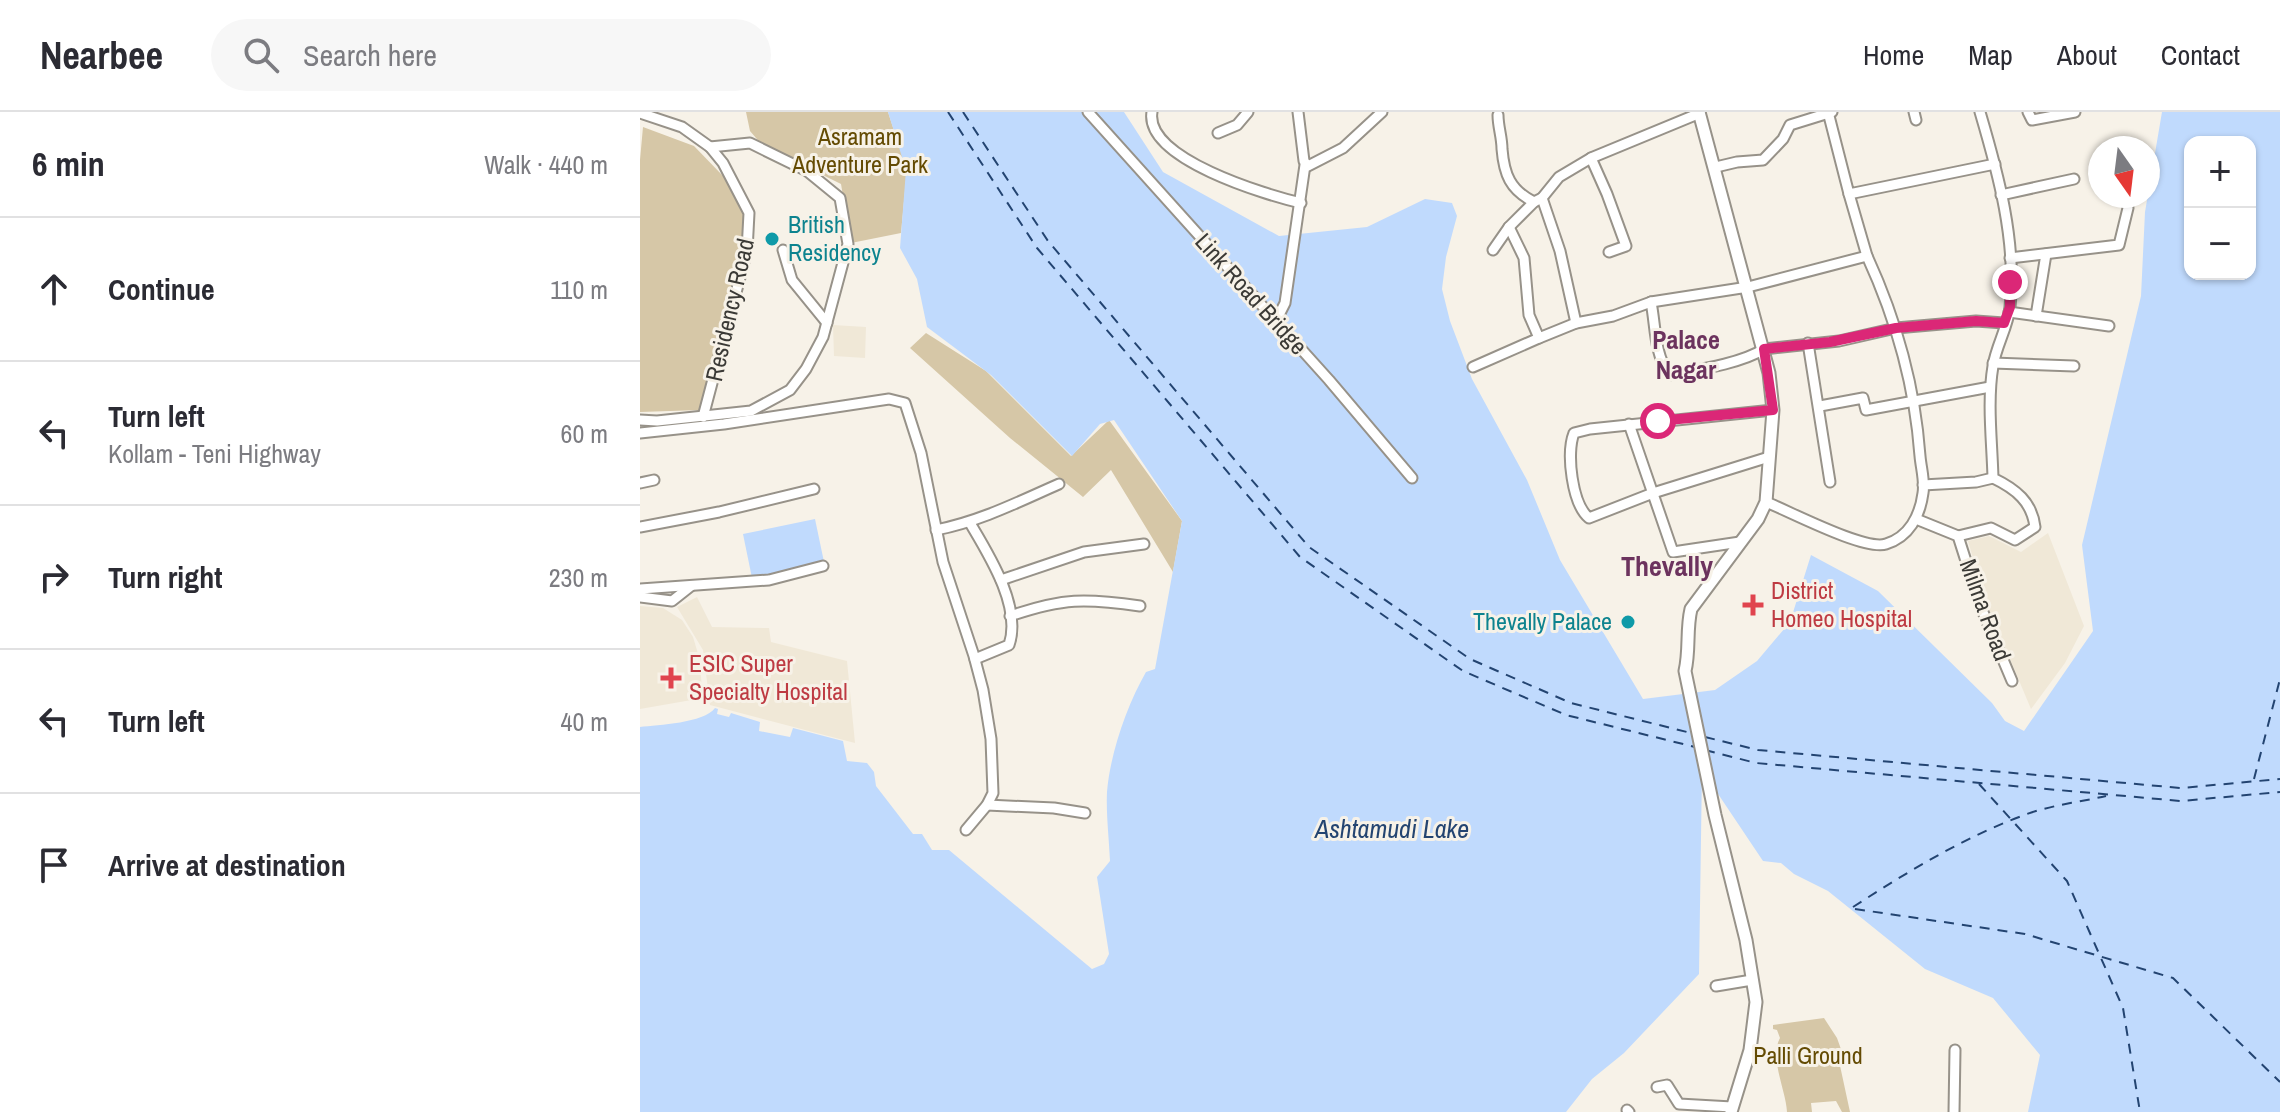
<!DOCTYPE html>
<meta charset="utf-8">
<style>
:root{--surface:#fff;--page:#f7f7f7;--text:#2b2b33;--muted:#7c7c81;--line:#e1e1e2}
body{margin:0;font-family:"Archivo Narrow",sans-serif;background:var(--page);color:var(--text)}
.controls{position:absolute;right:24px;top:24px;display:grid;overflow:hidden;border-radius:16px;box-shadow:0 2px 6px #0004}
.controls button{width:72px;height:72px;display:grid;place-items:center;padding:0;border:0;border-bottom:2px solid var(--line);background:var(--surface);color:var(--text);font:40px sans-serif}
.compass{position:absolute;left:1448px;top:24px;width:72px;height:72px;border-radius:50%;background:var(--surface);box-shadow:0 2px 6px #0004;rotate:166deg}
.stop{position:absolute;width:24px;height:24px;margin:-18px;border:6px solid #db2777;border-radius:50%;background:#fff}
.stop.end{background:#db2777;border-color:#fff;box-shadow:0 2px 8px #0008}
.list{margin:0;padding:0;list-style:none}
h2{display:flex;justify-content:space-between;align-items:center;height:104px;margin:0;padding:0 32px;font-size:34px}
h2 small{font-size:26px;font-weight:400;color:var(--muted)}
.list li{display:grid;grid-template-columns:52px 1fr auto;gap:24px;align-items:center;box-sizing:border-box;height:144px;padding:0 32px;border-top:2px solid var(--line)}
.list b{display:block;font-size:30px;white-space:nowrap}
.list p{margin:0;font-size:26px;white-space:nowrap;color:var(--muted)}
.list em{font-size:26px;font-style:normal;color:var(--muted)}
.icon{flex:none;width:44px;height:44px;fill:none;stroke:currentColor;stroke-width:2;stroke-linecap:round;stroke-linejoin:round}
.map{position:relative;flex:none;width:1640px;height:1000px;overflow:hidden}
header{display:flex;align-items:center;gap:48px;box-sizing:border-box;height:112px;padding:0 40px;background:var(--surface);border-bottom:2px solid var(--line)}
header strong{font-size:38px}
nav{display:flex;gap:44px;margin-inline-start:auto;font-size:28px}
.search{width:560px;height:72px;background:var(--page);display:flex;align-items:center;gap:20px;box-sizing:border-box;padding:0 28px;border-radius:44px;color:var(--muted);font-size:30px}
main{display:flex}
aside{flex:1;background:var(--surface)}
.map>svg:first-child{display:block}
.built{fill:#f0e8d7}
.green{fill:#d6c7a7}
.water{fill:#c0dafd;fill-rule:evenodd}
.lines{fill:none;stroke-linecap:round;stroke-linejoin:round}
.ferry{stroke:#234471;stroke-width:2;stroke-dasharray:10 8;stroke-linecap:butt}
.minor-casing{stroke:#979289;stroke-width:13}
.major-casing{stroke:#979289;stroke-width:15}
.minor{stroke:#fff;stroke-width:9}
.major{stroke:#fff;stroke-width:11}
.route{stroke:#db2777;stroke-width:10}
.culture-dot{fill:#0f9aa8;stroke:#f7f2e8;stroke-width:3}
.health-dot{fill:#e0444e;stroke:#f7f2e8;stroke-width:3}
.labels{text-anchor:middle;stroke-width:6;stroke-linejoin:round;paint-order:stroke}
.park-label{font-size:24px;fill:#644b03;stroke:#f7f2e8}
.culture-label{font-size:24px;fill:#0d838f;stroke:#f7f2e8;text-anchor:start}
.street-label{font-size:24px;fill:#3b3a36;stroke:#f7f2e8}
.health-label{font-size:24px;fill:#be3a42;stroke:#f7f2e8;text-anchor:start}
.neighbourhood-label{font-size:26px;font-weight:bold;fill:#6c335e;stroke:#f7f2e8}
.water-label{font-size:26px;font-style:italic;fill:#234471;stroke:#f7f2e8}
.quarter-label{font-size:28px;font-weight:bold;fill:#6c335e;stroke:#f7f2e8}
</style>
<header>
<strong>Nearbee</strong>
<div class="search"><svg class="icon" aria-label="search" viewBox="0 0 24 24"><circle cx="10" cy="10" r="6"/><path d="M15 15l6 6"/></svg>Search here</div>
<nav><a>Home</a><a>Map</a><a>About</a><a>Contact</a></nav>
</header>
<main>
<aside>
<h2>6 min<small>Walk · 440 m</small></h2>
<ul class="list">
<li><svg class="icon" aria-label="ahead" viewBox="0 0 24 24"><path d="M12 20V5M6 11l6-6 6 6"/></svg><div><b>Continue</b></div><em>110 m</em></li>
<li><svg class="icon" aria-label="left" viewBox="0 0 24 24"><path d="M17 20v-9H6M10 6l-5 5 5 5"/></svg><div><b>Turn left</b><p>Kollam - Teni Highway</p></div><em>60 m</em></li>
<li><svg class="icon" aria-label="right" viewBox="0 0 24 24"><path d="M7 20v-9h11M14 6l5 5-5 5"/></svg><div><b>Turn right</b></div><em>230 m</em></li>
<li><svg class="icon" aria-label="left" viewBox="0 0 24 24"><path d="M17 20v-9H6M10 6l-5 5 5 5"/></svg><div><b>Turn left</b></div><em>40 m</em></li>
<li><svg class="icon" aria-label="arrive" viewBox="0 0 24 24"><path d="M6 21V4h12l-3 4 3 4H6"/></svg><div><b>Arrive at destination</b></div></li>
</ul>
</aside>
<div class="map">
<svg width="1640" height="1000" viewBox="0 0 1640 1000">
<rect width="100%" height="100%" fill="#f7f2e8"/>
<g class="built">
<path d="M193,213L226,215L225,246L194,244Z"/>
<path d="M1408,421L1444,514L1425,551L1391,597L1346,490L1328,429L1349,424L1381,440Z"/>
<path d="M57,485L72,515L129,516L131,530L207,549L215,631L70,593L63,538L37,495Z"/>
<path d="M0,494L23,496L42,508L53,525L59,545L63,586L0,597Z"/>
</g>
<g class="green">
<path d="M106,0H248L267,58L261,121L211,131L201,72L122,33L110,19Z"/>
<path d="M3,15L54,34L84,65L109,109L60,298L0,300V48Z"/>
<path d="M286,221L346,259L431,344L469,308L542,409L533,460L471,358L443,385L370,326L270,236Z"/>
<path d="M1184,906L1197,926L1202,940L1199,949L1210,1000H1202L1196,989L1171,991L1172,1000H1147C1146,978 1129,946 1140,926L1137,918L1133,917V913Z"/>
</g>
<g class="water">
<path d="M248,0H484L523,60L639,124L727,115L785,87L812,91L817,104L806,145L802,177L810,209L832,267L887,368L920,448L1003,587L1075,578L1117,549L1150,510L1171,443L1238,479L1352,591L1365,609L1384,619L1453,519L1442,433L1501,184L1505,100L1522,0H1640V1000H1388L1400,943L1353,886L1285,857L1188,779L1154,762L1141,751L1123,749L1062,658L1059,862L984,941L952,967L926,1000H0V615C18,613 64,611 75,596L78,597L77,602L89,605L91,601L120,610L119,619L150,625L153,616L203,629L207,649L227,651L234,660L236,674L273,722H282L292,738H309L452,857L464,852L469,842L457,765L470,749C469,727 466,702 467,680C470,642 487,593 506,560L515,557L542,409L474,308L460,312L432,344L351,263L287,215L277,167L260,136L266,58ZM1550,30H1610V162H1550Z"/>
<path d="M175,407L184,450L112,466L103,422Z"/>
</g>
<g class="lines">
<g class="ferry">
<path d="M308,0L397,136L660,445L823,559L926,603L1055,635"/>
<path d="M323,0L408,129L669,435L830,547L931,591L1055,622"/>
<path d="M1065,625L1118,638L1541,676L1640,667"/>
<path d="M1065,638L1116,651L1541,689L1640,680"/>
<path d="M1614,667L1640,567"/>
<path d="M1339,672L1427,769L1483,896L1500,1000"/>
<path d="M1213,795C1269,759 1324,725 1387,702C1412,693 1440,690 1466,684"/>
<path d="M1215,797L1385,822L1533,866L1640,970"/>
</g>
<g class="minor-casing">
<g id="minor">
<path d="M448,0L689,268L772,366"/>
<path d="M512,0C504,47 627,83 661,91"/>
<path d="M658,0L664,49L668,54L703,36L742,0"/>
<path d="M1188,0L1209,82L1355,52"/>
<path d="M1274,0L1276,8"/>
<path d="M1388,0L1392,8L1435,0"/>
<path d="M0,1L42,15L70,35L83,51L109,101L107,139L63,305"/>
<path d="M858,3C858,15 862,25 862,37C864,62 870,78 894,90"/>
<path d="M578,21L597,13L608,0"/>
<path d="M951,46L967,82L986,134L969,140"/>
<path d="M1076,55L1097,50L1123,48L1143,27L1150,13L1192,0"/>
<path d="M1209,82L1227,144"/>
<path d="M1361,83L1434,67"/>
<path d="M902,86L920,139L936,211"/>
<path d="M869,115L884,146L889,203L899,226L936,211L973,204L1011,190L1108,175L1227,144C1256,207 1275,275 1280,344C1281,356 1285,369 1283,381C1280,404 1269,425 1246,432C1225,439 1151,400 1126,390"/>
<path d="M143,138L152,168L187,211"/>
<path d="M853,138L869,115L894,90L902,86L919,65L951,46L1060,1"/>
<path d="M1370,146L1479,133L1488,96"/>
<path d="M1011,190C1016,216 1014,240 1029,263C1056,258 1100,252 1124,237L1199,229L1256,216L1336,209L1364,211"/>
<path d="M1369,200L1469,214"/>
<path d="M632,204L639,203L645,191L665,53"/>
<path d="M1396,204L1406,142"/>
<path d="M1168,231L1190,370"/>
<path d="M1353,251L1434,254"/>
<path d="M833,255L899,226"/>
<path d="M1180,294L1223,286L1226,298L1350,275"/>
<path d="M0,308L17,309L111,299L150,278L166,257L183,225L208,132L200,86L167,59L110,31L70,35"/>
<path d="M989,312L1033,440L1100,430"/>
<path d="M0,321L84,312L249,287L265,291L281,341L303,450L334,544L343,578L351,627L353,681L347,693L326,718"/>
<path d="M1129,345L1013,381L949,406C932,392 926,341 934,321L950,317L1133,298"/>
<path d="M0,371L14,368"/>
<path d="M1283,373L1336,370L1353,366"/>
<path d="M1276,407L1318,424L1340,493L1372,569"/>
<path d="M330,411C349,443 382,495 369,533L335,547"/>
<path d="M0,415L79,400L174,377"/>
<path d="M296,418C341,409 378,390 419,372"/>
<path d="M1318,424L1351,416L1375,428L1395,415C1392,390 1376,377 1353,366C1352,329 1347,290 1353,254C1356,234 1368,215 1370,195C1377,130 1358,61 1340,0"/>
<path d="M361,468L444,440L504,432"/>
<path d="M0,477L129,468L183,454"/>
<path d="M0,485L32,489L51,474"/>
<path d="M370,504C423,486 445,486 500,494"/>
<path d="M347,693L414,696L445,701"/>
<path d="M1076,874L1112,868"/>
<path d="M1017,975L1027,973L1039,992L1092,995"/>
<path d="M987,998L989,1000"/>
<path d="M1314,1000L1315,938"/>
</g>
</g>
<g class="major-casing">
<path id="major" d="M1059,0L1129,261L1133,298L1126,390L1118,407L1051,497C1046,518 1050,538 1045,559L1075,703L1106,828L1116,890L1110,938L1091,1000"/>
</g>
<use href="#minor" class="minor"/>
<use href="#major" class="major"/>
</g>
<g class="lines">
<path class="route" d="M1018,309L1133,298L1124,237L1190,230L1256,216L1336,209L1364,211L1370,195V170"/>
</g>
<g class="culture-dot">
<circle cx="132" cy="127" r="8"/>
<circle cx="988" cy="510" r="8"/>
</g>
<g class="health-dot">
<path d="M1109 481h8v8h8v8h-8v8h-8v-8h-8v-8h8z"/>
<path d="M27 554h8v8h8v8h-8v8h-8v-8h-8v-8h8z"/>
</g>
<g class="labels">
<g class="park-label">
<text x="220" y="33">Asramam<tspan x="220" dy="28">Adventure Park</tspan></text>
<text x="1168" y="952">Palli Ground</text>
</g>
<g class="culture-label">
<text x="148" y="121">British<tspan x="148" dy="28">Residency</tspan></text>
<text x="972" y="518" text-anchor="end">Thevally Palace</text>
</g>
<g class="street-label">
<text transform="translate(611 182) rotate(48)" y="8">Link Road Bridge</text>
<text transform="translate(90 198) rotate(-77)" y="8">Residency Road</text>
<text transform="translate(1345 498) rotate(70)" y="8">Milma Road</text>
</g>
<g class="health-label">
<text x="1131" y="487">District<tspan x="1131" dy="28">Homeo Hospital</tspan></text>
<text x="49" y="560">ESIC Super<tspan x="49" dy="28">Specialty Hospital</tspan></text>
</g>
<g class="neighbourhood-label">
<text x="1046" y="237">Palace<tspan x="1046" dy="30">Nagar</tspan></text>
</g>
<g class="water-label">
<text x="752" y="726">Ashtamudi Lake</text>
</g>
<g class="quarter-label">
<text x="1027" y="464">Thevally</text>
</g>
</g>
</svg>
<div class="controls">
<button>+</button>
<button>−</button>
</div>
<svg class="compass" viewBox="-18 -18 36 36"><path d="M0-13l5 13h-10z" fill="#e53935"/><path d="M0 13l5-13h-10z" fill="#7c7c81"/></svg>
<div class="stop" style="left:1018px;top:309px"></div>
<div class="stop end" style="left:1370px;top:170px"></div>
</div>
</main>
